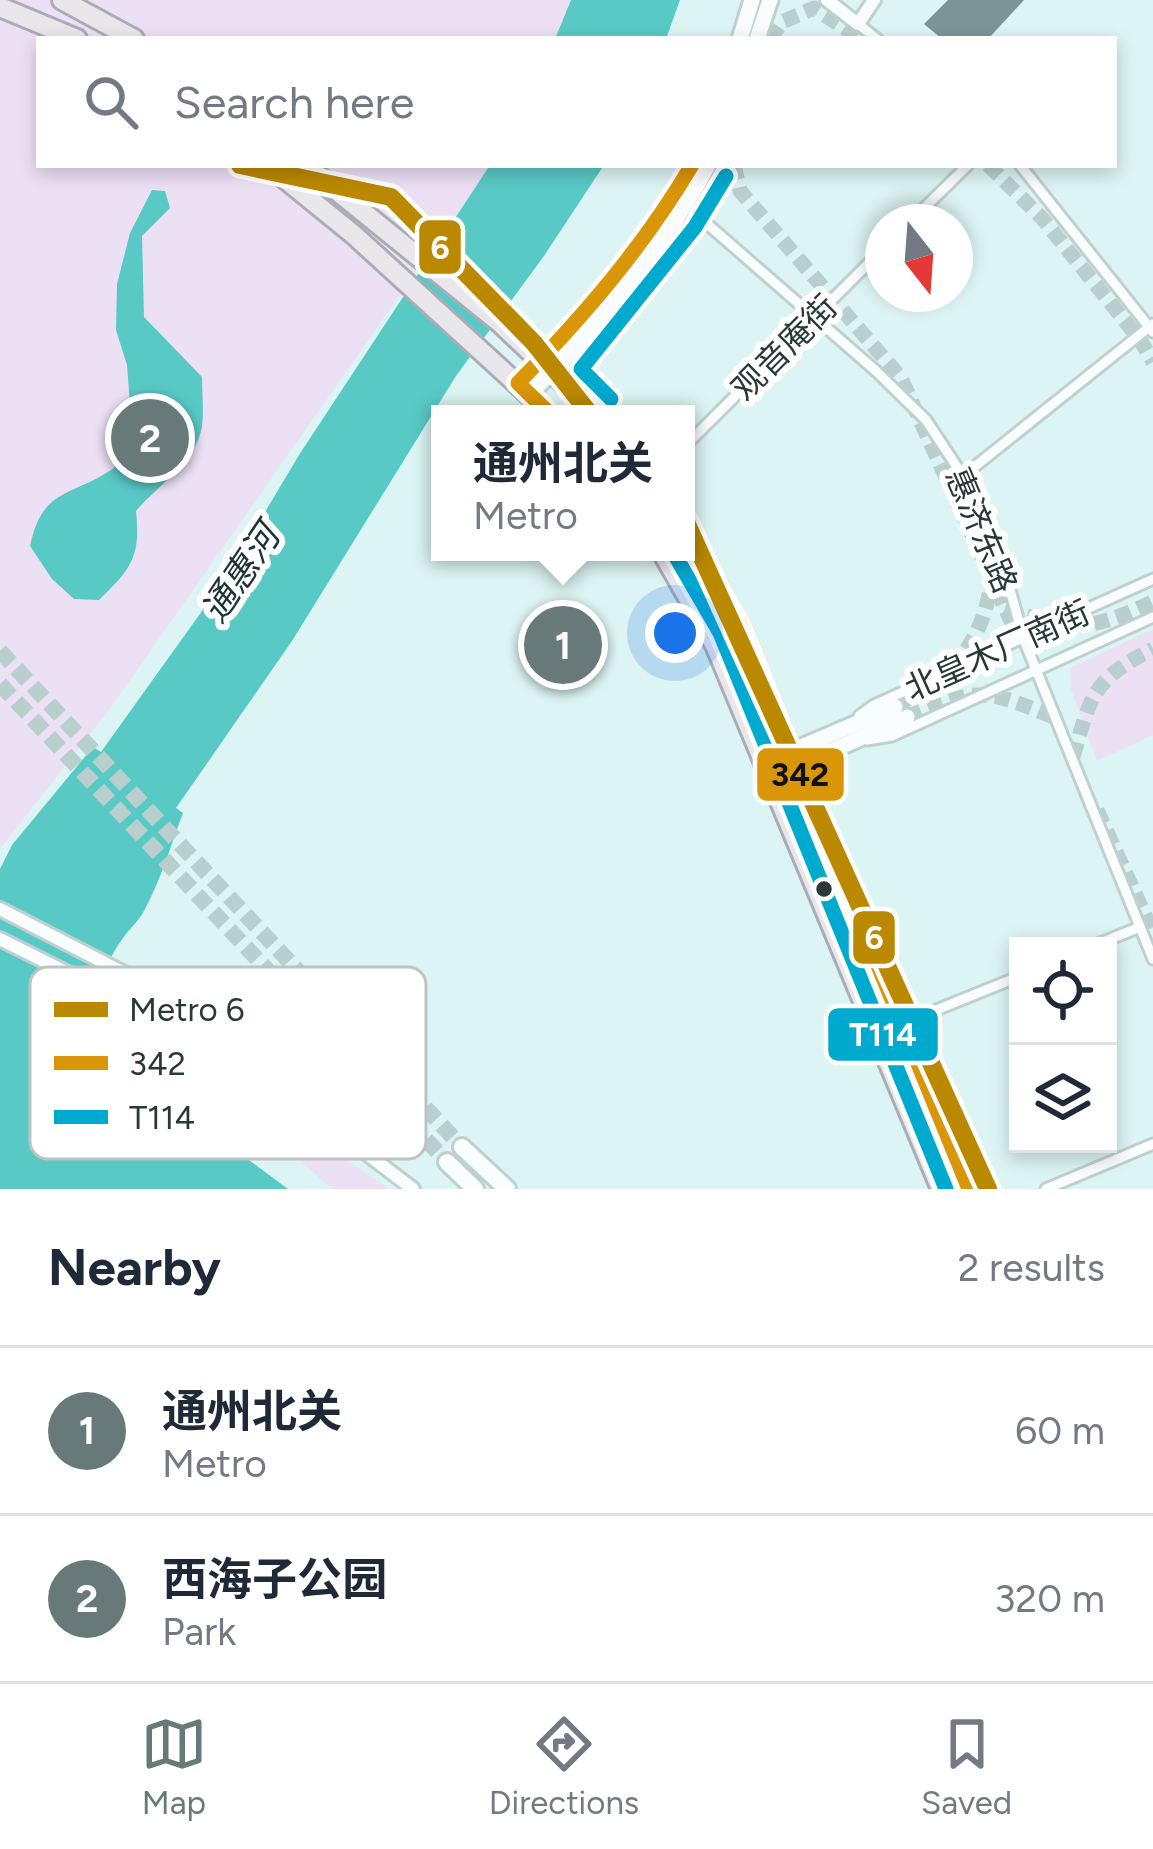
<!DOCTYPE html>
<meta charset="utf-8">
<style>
:root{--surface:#fff;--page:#f2f2f3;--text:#1f2937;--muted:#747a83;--line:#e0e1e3;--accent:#677a79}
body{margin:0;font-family:Figtree,"Noto Sans SC",sans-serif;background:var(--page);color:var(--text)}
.controls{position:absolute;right:36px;bottom:36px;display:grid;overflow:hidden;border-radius:0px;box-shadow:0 6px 18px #0003}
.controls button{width:108px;height:108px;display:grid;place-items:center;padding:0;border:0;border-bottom:3px solid var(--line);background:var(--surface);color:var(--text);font:60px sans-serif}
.compass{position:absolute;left:865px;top:204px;width:108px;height:108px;border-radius:50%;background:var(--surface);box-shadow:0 6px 18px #0003;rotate:163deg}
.you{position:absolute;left:675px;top:633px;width:42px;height:42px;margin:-30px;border:9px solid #fff;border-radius:50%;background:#1a73e8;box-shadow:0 0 0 18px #1a73e833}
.badge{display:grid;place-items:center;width:78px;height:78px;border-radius:50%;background:var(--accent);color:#fff;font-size:39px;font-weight:700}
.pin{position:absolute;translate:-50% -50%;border:6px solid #fff;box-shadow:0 3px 12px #0006}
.popup{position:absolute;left:431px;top:405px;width:264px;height:156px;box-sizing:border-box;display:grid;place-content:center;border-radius:0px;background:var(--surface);filter:drop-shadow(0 3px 9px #0005);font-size:39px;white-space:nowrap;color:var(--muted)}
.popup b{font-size:45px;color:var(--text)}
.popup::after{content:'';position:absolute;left:50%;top:100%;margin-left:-24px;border:24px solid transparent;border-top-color:var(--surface)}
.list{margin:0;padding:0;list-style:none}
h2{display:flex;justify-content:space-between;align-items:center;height:156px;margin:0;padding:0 48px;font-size:51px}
h2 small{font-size:39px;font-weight:400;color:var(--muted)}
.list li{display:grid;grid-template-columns:78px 1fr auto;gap:36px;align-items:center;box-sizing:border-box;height:168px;padding:0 48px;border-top:3px solid var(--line)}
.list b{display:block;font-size:45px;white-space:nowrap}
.list p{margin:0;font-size:39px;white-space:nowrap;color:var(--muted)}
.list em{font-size:39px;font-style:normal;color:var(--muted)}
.icon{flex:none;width:66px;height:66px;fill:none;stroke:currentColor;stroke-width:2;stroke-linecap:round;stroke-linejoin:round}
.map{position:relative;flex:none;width:1153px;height:1189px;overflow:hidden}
.search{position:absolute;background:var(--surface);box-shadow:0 6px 18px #0003;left:36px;right:36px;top:36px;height:132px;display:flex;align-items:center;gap:30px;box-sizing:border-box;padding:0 42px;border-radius:0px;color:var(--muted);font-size:45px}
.sheet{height:492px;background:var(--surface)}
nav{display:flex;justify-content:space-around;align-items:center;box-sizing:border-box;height:168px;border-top:3px solid var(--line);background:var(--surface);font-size:33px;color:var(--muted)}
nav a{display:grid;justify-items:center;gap:6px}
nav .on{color:var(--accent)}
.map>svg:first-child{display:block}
.green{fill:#ece0f5}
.water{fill:#59c9c6}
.building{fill:#7c9594}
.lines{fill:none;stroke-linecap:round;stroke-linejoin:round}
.tertiary-tunnel{stroke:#b8cfce;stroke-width:15;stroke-dasharray:15 8;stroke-linecap:butt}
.secondary-tunnel{stroke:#b8cfce;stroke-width:16;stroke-dasharray:16 8;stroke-linecap:butt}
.pedestrian-casing{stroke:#bed1d0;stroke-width:15}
.minor-casing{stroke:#bed1d0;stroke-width:18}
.tertiary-casing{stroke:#bed1d0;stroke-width:21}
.secondary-casing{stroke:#bed1d0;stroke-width:22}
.primary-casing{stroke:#abadb6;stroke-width:24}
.pedestrian{stroke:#fafdfd;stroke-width:9}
.minor{stroke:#fafdfd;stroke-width:12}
.tertiary{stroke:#fafdfd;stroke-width:15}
.secondary{stroke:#fafdfd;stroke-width:16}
.primary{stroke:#eae7ec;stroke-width:18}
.bus-1-casing{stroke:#fff;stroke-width:24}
.bus-2-casing{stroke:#fff;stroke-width:24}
.bus-1{stroke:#d89608;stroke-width:15}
.bus-2{stroke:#00a9ce;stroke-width:15}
.metro-1-casing{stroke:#fff;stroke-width:27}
.metro-1{stroke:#bb8900;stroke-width:18}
.bus-dot{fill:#283938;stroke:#fff;stroke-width:4.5}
.labels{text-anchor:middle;stroke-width:12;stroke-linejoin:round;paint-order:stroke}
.street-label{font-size:33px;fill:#283938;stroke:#fff}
.water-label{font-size:36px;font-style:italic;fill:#1d3433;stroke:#fff}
.key{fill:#fff;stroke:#bec4c3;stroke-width:3}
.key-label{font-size:33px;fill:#283938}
.line-badge{stroke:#fff;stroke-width:4.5}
.badge-label{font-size:33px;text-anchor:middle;font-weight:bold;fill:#fff}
.pale-badge-label{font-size:33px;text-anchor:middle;font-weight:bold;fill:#111}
</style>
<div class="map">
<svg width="1153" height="1189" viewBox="0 0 1153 1189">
<rect width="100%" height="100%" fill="#dcf4f3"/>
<g class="green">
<path d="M0,0H573L554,39H39V165H491L109,710L0,849Z"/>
<path d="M1153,629V735L1097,761L1071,689L1070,668Z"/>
<path d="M181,1054L377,1180L389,1189H332Z"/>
</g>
<g class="water">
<path d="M571,0H680L666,39H555Z"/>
<path d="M490,165H604L544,256L456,376L292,641L176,808L183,813C171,845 161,879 145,909C140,920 130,928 123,938C99,972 59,1056 89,1091C114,1120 185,1141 221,1157L238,1152L288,1189H0V869L12,845L93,747L101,752L225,579L299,455Z"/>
<path d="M152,190L165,191L170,208L142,236L144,317L202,377C202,393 204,411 202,427C195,463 158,485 136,511C141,557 131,569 99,600L74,599L52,579L30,546C42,490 67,497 108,472C119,466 125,453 133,443L127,365L116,330L117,284L130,233Z"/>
</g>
<path class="building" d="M948,0H1024L988,39H942L924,24Z"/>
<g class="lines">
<g class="tertiary-tunnel">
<path d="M770,39L782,22L814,8L861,39"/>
<path d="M734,165L740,191L901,378L1025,652"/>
<path d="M988,165L1042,218L1141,341L1153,362"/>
<path d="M1005,608C1070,633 1089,631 1153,602"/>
<path d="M895,707C953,671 979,652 992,581"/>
<path d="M907,717C981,687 981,688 1054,717"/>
<path d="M1073,757C1091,695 1093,679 1153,649"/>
<path d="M1097,810L1153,933"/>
</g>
<g class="secondary-tunnel">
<path d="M0,651L462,1147"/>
<path d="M0,684L447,1162"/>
</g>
<g class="pedestrian-casing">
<g id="pedestrian">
<path d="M858,24L877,39"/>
<path d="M1020,165L1153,332"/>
<path d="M682,202L876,371L926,420L963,476L1007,579L1024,640L1153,959"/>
<path d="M910,222L968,165"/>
<path d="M686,445L883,249"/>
<path d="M963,476L1153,324"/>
<path d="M859,716L874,705L1153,579"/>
<path d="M867,740L892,736L1153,617"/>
<path d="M1093,946L1140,927"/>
<path d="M904,1023L1018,977"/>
<path d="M1046,1189L1153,1144"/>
</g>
</g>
<g class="minor-casing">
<g id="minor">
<path d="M827,0L858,24L874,0"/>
<path d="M0,909L132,977L122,1000"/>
<path d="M0,939L122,1000L295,1099L413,1189"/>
</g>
</g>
<g class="tertiary-casing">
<g id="tertiary">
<path d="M740,39L752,0"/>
<path d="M757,39L770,0"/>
<path d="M518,383C583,319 648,245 692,165"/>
<path d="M530,394C592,332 668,243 708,165"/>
<path d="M764,763L895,707"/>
<path d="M771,778L907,717"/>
</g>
</g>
<g class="secondary-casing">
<g id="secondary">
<path d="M462,1147L507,1189"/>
<path d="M447,1162L475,1189"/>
</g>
</g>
<g class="primary-casing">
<g id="primary">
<path d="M62,0L134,39"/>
<path d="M0,7L77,39"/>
<path d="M268,165L354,235L550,414"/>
<path d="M305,165L500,323L596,414"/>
<path d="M686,533L739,624L969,1189"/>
<path d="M662,552L715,645L941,1189"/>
</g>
</g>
<use href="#pedestrian" class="pedestrian"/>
<use href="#minor" class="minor"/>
<use href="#tertiary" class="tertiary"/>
<use href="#secondary" class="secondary"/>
<use href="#primary" class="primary"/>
<g class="bus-1-casing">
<g id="bus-1">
<path d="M550,414L518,383C584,316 644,246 692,165"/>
<path d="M686,533L739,624L969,1189"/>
</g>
</g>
<g class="bus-2-casing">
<g id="bus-2">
<path d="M611,399L581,369L695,227L726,176"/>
<path d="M673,552L720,633L946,1189"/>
</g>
</g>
<use href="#bus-1" class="bus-1"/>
<use href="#bus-2" class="bus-2"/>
<g class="metro-1-casing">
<g id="metro-1">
<path d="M240,165L391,197L534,343L590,414"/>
<path d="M686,522L988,1189"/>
</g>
</g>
<use href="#metro-1" class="metro-1"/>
</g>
<circle class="bus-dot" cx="824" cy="889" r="10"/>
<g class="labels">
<g class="street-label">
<text transform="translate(784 347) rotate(-45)" y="12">观音庵街</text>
<text transform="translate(982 530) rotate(67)" y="12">惠济东路</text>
<text transform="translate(997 650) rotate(-24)" y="12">北皇木厂南街</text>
</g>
<g class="water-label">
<text transform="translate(240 573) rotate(-56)" y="13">通惠河</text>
</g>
</g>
<rect x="30" y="967" width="396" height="192" rx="18" class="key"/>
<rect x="54" y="1002" width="54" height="15" fill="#bb8900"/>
<rect x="54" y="1056" width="54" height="14" fill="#d89608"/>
<rect x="54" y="1110" width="54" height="14" fill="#00a9ce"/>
<g class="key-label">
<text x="129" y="1021">Metro 6</text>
<text x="129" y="1075">342</text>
<text x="129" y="1129">T114</text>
</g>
<g class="line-badge">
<rect x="417" y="218" width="46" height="58" rx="12" fill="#bb8900"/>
<rect x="755" y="746" width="91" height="57" rx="12" fill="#d89608"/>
<rect x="851" y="909" width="46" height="57" rx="12" fill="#bb8900"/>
<rect x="826" y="1006" width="114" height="57" rx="12" fill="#00a9ce"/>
</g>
<g class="badge-label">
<text x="440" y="259">6</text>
<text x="874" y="949">6</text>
<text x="883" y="1046">T114</text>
</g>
<g class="pale-badge-label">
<text x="800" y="786">342</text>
</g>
</svg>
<div class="controls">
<button><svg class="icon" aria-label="locate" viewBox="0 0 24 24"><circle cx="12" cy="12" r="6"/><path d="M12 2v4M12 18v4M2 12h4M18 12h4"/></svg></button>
<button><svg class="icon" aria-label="layers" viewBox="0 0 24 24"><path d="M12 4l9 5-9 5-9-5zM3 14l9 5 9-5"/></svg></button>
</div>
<svg class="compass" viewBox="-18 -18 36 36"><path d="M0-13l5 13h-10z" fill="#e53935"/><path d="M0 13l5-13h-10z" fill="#747a83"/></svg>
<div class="you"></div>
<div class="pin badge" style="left:563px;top:645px">1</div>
<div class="popup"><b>通州北关</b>Metro</div>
<div class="pin badge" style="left:150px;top:438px">2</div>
<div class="search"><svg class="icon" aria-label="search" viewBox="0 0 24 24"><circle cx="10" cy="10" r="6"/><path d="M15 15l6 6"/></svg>Search here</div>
</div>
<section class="sheet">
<h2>Nearby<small>2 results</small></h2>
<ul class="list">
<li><span class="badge">1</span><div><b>通州北关</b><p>Metro</p></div><em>60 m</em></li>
<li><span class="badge">2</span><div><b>西海子公园</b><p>Park</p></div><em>320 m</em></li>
</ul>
</section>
<nav>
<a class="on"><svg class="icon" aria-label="map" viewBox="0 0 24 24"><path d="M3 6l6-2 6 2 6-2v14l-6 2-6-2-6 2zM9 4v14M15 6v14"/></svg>Map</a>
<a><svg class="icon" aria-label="directions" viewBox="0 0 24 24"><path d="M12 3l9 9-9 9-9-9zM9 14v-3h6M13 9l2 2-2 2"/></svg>Directions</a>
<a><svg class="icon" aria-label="saved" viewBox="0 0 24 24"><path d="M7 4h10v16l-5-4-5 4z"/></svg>Saved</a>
</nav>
